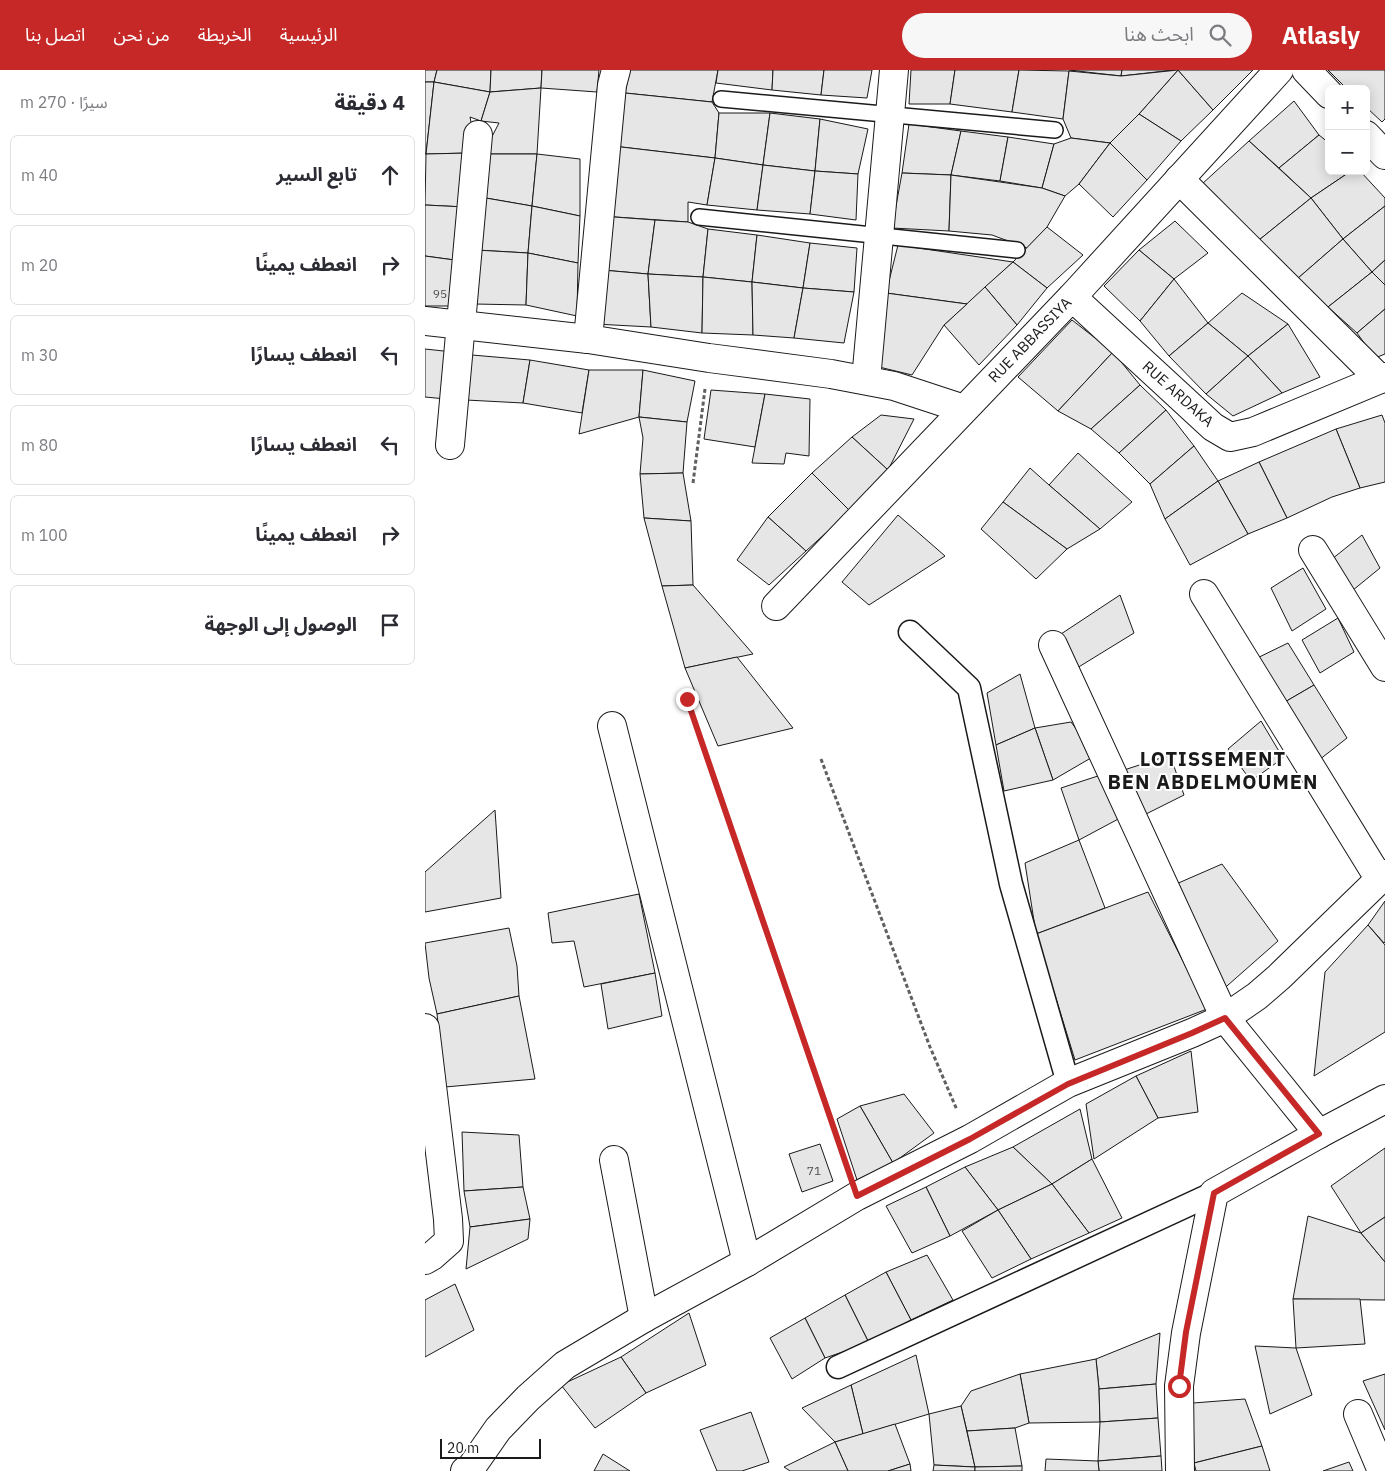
<!DOCTYPE html>
<html lang="ar">
<meta charset="utf-8">
<style>
:root{--surface:#fff;--page:#f7f7f7;--text:#2b2b33;--muted:#7c7c81;--line:#e1e1e2;--accent:#c62828}
body{margin:0;font-family:"IBM Plex Sans","Noto Sans Arabic",sans-serif;background:var(--page);color:var(--text);direction:rtl}
.controls{position:absolute;right:15px;top:15px;display:grid;overflow:hidden;border-radius:8px;box-shadow:0 2px 12px #0003}
.controls button{width:45px;height:45px;display:grid;place-items:center;padding:0;border:0;border-bottom:1px solid var(--line);background:var(--surface);color:var(--text);font:25px sans-serif}
.scale{position:absolute;left:15px;bottom:12px;width:101px;box-sizing:border-box;padding-left:5px;border:2px solid #1a1a1a;border-top:0;font-size:14px;line-height:18px;white-space:nowrap;color:#1a1a1a;-webkit-text-stroke:4px #fff;paint-order:stroke}
.stop{position:absolute;width:15px;height:15px;margin:-11px;border:4px solid #c62828;border-radius:50%;background:#fff}
.stop.end{background:#c62828;border-color:#fff;box-shadow:0 1px 5px #0008}
.list{margin:0;padding:0;list-style:none}
h2{display:flex;justify-content:space-between;align-items:center;height:65px;margin:0;padding:0 20px;font-size:21px}
h2 small{font-size:16px;font-weight:400;color:var(--muted)}
.list li{display:grid;grid-template-columns:32px 1fr auto;gap:15px;align-items:center;box-sizing:border-box;height:80px;margin:0 10px 10px;padding:0 10px;border:1px solid var(--line);border-radius:8px}
.list b{display:block;font-size:19px;white-space:nowrap}
.list em{font-size:16px;font-style:normal;color:var(--muted)}
.icon{flex:none;width:28px;height:28px;fill:none;stroke:currentColor;stroke-width:2;stroke-linecap:round;stroke-linejoin:round}
.map{position:relative;flex:none;width:960px;height:1401px;overflow:hidden;direction:ltr}
header{display:flex;align-items:center;gap:30px;box-sizing:border-box;height:70px;padding:0 25px;background:var(--accent);color:#fff}
header strong{font-size:24px}
nav{display:flex;gap:28px;margin-inline-start:auto;font-size:18px}
.search{width:350px;height:45px;background:var(--page);display:flex;align-items:center;gap:12px;box-sizing:border-box;padding:0 18px;border-radius:28px;color:var(--muted);font-size:19px}
main{display:flex}
aside{flex:1;background:var(--surface)}
.map>svg:first-child{display:block}
.building{fill:#e6e6e6;stroke:#1a1a1a}
.lines{fill:none;stroke-linecap:round;stroke-linejoin:round}
.service-casing{stroke:#1a1a1a;stroke-width:18}
.pedestrian-casing{stroke:#1a1a1a;stroke-width:25}
.minor-casing{stroke:#1a1a1a;stroke-width:30}
.path{stroke:#5f5f5f;stroke-width:3;stroke-dasharray:4 2.5;stroke-linecap:butt}
.service{stroke:#fff;stroke-width:15}
.pedestrian{stroke:#fff;stroke-width:22}
.minor{stroke:#fff;stroke-width:28}
.route{stroke:#c62828;stroke-width:6}
.labels{text-anchor:middle;stroke-width:4;stroke-linejoin:round;paint-order:stroke}
.number-label{font-size:12px;fill:#4d4d4d}
.street-label{font-size:15px;fill:#1a1a1a;stroke:#fff}
.district-label{font-size:20px;font-weight:bold;letter-spacing:1px;fill:#1a1a1a;stroke:#fff}
</style>
<header>
<strong>Atlasly</strong>
<div class="search"><svg class="icon" aria-label="search" viewBox="0 0 24 24"><circle cx="10" cy="10" r="6"/><path d="M15 15l6 6"/></svg>ابحث هنا</div>
<nav><a>الرئيسية</a><a>الخريطة</a><a>من نحن</a><a>اتصل بنا</a></nav>
</header>
<main>
<div class="map">
<svg width="960" height="1401" viewBox="0 0 960 1401">
<rect width="100%" height="100%" fill="#fff"/>
<g class="building">
<path d="M0,0H12L9,12H0Z"/>
<path d="M12,0H66L65,22L9,12Z"/>
<path d="M66,0H117L116,18L65,22Z"/>
<path d="M117,0H174L172,22L116,18Z"/>
<path d="M205,0H293L287,32L200,23Z"/>
<path d="M293,0H348L347,20L291,13Z"/>
<path d="M348,0H399L396,25L347,20Z"/>
<path d="M399,0H447L442,28L396,25Z"/>
<path d="M486,0H530L525,34H484Z"/>
<path d="M530,0H594L587,42L525,34Z"/>
<path d="M594,0L644,1L638,49L587,42Z"/>
<path d="M644,0H697L696,6Z"/>
<path d="M697,0H749L696,6Z"/>
<path d="M753,0L788,40L756,71L714,44Z"/>
<path d="M753,0L714,44L685,73L646,68L638,49L644,1L696,6Z"/>
<path d="M753,0H828L788,40Z"/>
<path d="M903,0H960V49L957,52L941,37V19H922Z"/>
<path d="M0,12H9L1,84H0Z"/>
<path d="M9,12L65,22L56,51L45,47L47,57L43,83L1,84Z"/>
<path d="M116,18L112,84H58L74,53L56,51L65,22Z"/>
<path d="M200,23L287,32L294,43L290,88L188,76Z"/>
<path d="M869,31L894,65L854,98L824,71Z"/>
<path d="M294,43H345L338,95L290,88Z"/>
<path d="M345,43L395,49L390,101L338,95Z"/>
<path d="M714,44L756,71L722,110L685,73Z"/>
<path d="M395,49L443,59L433,104L390,101Z"/>
<path d="M484,54L536,61L526,105L477,103Z"/>
<path d="M536,61L583,67L575,111L526,105Z"/>
<path d="M894,65L904,73V101H926L886,128L854,98Z"/>
<path d="M583,67L629,74L617,118L575,111Z"/>
<path d="M646,68L685,73L654,114L640,126L617,118L629,74Z"/>
<path d="M824,71L886,128L834,170L777,114Z"/>
<path d="M685,73L722,110L688,147L654,114Z"/>
<path d="M188,76L290,88L282,135L263,132V152L176,146Z"/>
<path d="M43,83L40,137L0,135L1,84Z"/>
<path d="M58,84H112L107,136L55,127Z"/>
<path d="M112,84L155,89V146L107,136Z"/>
<path d="M290,88L338,95L332,140L282,135Z"/>
<path d="M338,95L390,101L385,144L332,140Z"/>
<path d="M390,101L433,104L431,150L385,144Z"/>
<path d="M926,101H935L960,128V136L918,169L886,128Z"/>
<path d="M477,103L526,105L524,161L467,158Z"/>
<path d="M526,105L617,118L640,126L622,157L602,178L567,165L524,161Z"/>
<path d="M55,127L107,136L103,183L51,180Z"/>
<path d="M886,128L918,169L872,209L834,170Z"/>
<path d="M0,135L40,137L37,191L0,186Z"/>
<path d="M107,136L155,146L153,193L103,183Z"/>
<path d="M960,136V190L947,202L918,169Z"/>
<path d="M176,146L230,150L223,204L177,200Z"/>
<path d="M230,150L263,152L283,159L278,207L223,204Z"/>
<path d="M750,151L783,183L749,209L714,180Z"/>
<path d="M622,157L658,185L622,218L588,192Z"/>
<path d="M283,159L332,165L327,212L278,207Z"/>
<path d="M332,165L385,173L378,218L327,212Z"/>
<path d="M918,169L947,202L903,237L872,209Z"/>
<path d="M385,173L432,178L429,222L378,218Z"/>
<path d="M473,175L588,192L542,234L461,223Z"/>
<path d="M51,180L103,183L101,235L49,234Z"/>
<path d="M714,180L749,209L715,251L679,216Z"/>
<path d="M103,183L153,193L152,246L101,235Z"/>
<path d="M0,186L37,191L29,236H0Z"/>
<path d="M960,190V215L947,202Z"/>
<path d="M588,192L622,218L592,255L560,217Z"/>
<path d="M177,200L223,204L226,257L170,254Z"/>
<path d="M947,202L960,215V239L932,263L903,237Z"/>
<path d="M223,204L278,207L277,263L226,257Z"/>
<path d="M278,207L327,212L328,265L277,263Z"/>
<path d="M749,209L783,253L744,286L715,251Z"/>
<path d="M327,212L378,218L369,268L328,265Z"/>
<path d="M560,217L592,255L554,295L519,255Z"/>
<path d="M378,218L429,222L419,273L369,268Z"/>
<path d="M461,223L542,234L519,255L487,305L450,296Z"/>
<path d="M817,223L863,254L823,286L783,253Z"/>
<path d="M960,239V284L950,288L932,263Z"/>
<path d="M647,250L688,282L633,341L593,307Z"/>
<path d="M783,253L823,286L781,324L744,286Z"/>
<path d="M863,254L895,307L857,323L823,286Z"/>
<path d="M0,279L28,282L21,329L0,327Z"/>
<path d="M688,282L715,315L666,359L633,341Z"/>
<path d="M47,285L105,290L98,333L41,330Z"/>
<path d="M823,286L857,323L808,346L781,324Z"/>
<path d="M105,290L164,300L157,343L98,333Z"/>
<path d="M164,300H218L214,347L154,364Z"/>
<path d="M218,300L270,311L262,352L214,347Z"/>
<path d="M715,315L741,340L694,383L666,359Z"/>
<path d="M286,320L340,324L330,377L279,369Z"/>
<path d="M340,324L385,329L384,386L361,383L359,394L327,393Z"/>
<path d="M741,340L769,376L725,414L694,383Z"/>
<path d="M456,345L489,349L463,400L427,367Z"/>
<path d="M957,345L960,353V412L935,418L911,359Z"/>
<path d="M214,347L262,352L258,403L215,404L218,368Z"/>
<path d="M911,359L935,418L907,427L862,448L834,392Z"/>
<path d="M427,367L463,400L425,441L387,403Z"/>
<path d="M769,376L793,411L740,449L725,414Z"/>
<path d="M653,383L707,432L675,459L624,415Z"/>
<path d="M834,392L862,448L823,464L793,411Z"/>
<path d="M605,398L624,415L675,459L642,479L578,432Z"/>
<path d="M258,403L266,451L219,448L215,404Z"/>
<path d="M387,403L425,441L381,481L343,447Z"/>
<path d="M793,411L823,464L765,495L740,449Z"/>
<path d="M578,432L642,479L611,509L556,459Z"/>
<path d="M473,445L520,486L444,535L417,512Z"/>
<path d="M343,447L381,481L344,515L312,490Z"/>
<path d="M219,448L266,451L268,515L237,516Z"/>
<path d="M937,465L955,498L922,525L902,493Z"/>
<path d="M878,498L901,539L867,561L846,518Z"/>
<path d="M268,515L328,584L260,598L237,516Z"/>
<path d="M695,525L709,563L652,598L636,564Z"/>
<path d="M913,548L929,582L895,603L877,570Z"/>
<path d="M863,573L889,615L853,636L822,593Z"/>
<path d="M312,587L368,658L293,676L260,598Z"/>
<path d="M595,604L610,658L571,675L562,623Z"/>
<path d="M889,615L922,668L889,694L853,636Z"/>
<path d="M836,651L858,688L826,711L803,679Z"/>
<path d="M646,652L671,685L628,710L610,658Z"/>
<path d="M610,658L628,710L579,721L571,675Z"/>
<path d="M745,685L759,725L715,747L696,701Z"/>
<path d="M679,704L697,747L654,770L636,718Z"/>
<path d="M70,740L76,828L0,842V802Z"/>
<path d="M654,770L680,838L611,864L600,793Z"/>
<path d="M797,794L853,871L794,923L742,818Z"/>
<path d="M723,822L782,939L650,990L611,864Z"/>
<path d="M214,824L230,903L159,917L149,871L127,873L123,843Z"/>
<path d="M960,831V872L959,873L943,855Z"/>
<path d="M943,855L960,875V962L889,1006L900,902Z"/>
<path d="M84,858L92,896L94,926L12,944L4,908L0,873Z"/>
<path d="M230,903L237,946L183,959L176,914Z"/>
<path d="M94,926L110,1009L20,1017L12,944Z"/>
<path d="M766,981L773,1042L733,1048L711,1006Z"/>
<path d="M711,1006L733,1048L669,1089L661,1034Z"/>
<path d="M479,1024L509,1063L468,1093L435,1036Z"/>
<path d="M435,1036L468,1093L432,1110L412,1049Z"/>
<path d="M655,1039L667,1089L627,1114L588,1077Z"/>
<path d="M37,1062L94,1065L98,1117L39,1121Z"/>
<path d="M395,1074L408,1111L377,1122L364,1084Z"/>
<path d="M588,1077L627,1114L573,1140L540,1097Z"/>
<path d="M960,1078V1147L936,1163L906,1116Z"/>
<path d="M667,1089L697,1148L664,1163L627,1114Z"/>
<path d="M540,1097L573,1140L525,1166L501,1117Z"/>
<path d="M627,1114L664,1163L606,1189L573,1140Z"/>
<path d="M98,1117L105,1149L45,1157L39,1121Z"/>
<path d="M501,1117L525,1166L487,1183L461,1136Z"/>
<path d="M573,1140L606,1189L567,1208L537,1161Z"/>
<path d="M883,1146L936,1163L960,1192V1230L868,1229Z"/>
<path d="M960,1147V1192L936,1163Z"/>
<path d="M105,1149L103,1169L41,1199L45,1157Z"/>
<path d="M502,1185L528,1230L486,1250L461,1202Z"/>
<path d="M461,1202L486,1250L444,1273L420,1225Z"/>
<path d="M30,1214L49,1260L0,1287V1230Z"/>
<path d="M420,1225L444,1273L400,1288L380,1248Z"/>
<path d="M868,1229H935L940,1274L871,1278Z"/>
<path d="M264,1243L281,1295L221,1323L196,1287Z"/>
<path d="M380,1248L400,1288L367,1309L345,1268Z"/>
<path d="M735,1263L731,1314L674,1319L671,1289Z"/>
<path d="M830,1276L871,1278L887,1325L845,1344Z"/>
<path d="M491,1285L504,1344L438,1364L426,1315Z"/>
<path d="M196,1287L221,1323L170,1358L136,1315Z"/>
<path d="M671,1289L674,1319L675,1352L604,1353L595,1304Z"/>
<path d="M595,1304L604,1353L590,1358L542,1361L536,1336L546,1321Z"/>
<path d="M960,1304V1360L938,1311Z"/>
<path d="M731,1314L733,1348L675,1352L674,1319Z"/>
<path d="M426,1315L438,1364L410,1372L377,1338Z"/>
<path d="M820,1329L837,1376L769,1393L768,1333Z"/>
<path d="M536,1336L550,1397L509,1395L504,1344Z"/>
<path d="M326,1342L344,1392L317,1401H292L275,1360Z"/>
<path d="M733,1348L736,1386L673,1391L675,1352Z"/>
<path d="M470,1354L485,1394L463,1401H423L410,1372Z"/>
<path d="M590,1358L597,1396L550,1397L542,1361Z"/>
<path d="M410,1372L423,1401H365L359,1397Z"/>
<path d="M837,1376L845,1401H771L769,1393Z"/>
<path d="M178,1384L205,1401H169Z"/>
<path d="M736,1386L737,1401H674L673,1391Z"/>
<path d="M621,1389L673,1391L674,1401H620Z"/>
<path d="M924,1392L928,1401H898Z"/>
<path d="M485,1394L486,1401H463Z"/>
<path d="M509,1395L550,1397V1401H508Z"/>
<path d="M597,1396V1401H550V1397Z"/>
</g>
<g class="lines">
<g class="service-casing">
<g id="service">
<path d="M296,29L630,60"/>
<path d="M274,147L592,180"/>
</g>
</g>
<g class="pedestrian-casing">
<g id="pedestrian">
<path d="M485,562L544,618L586,814L643,1013"/>
<path d="M413,1297L789,1123"/>
</g>
</g>
<g class="minor-casing">
<g id="minor">
<path d="M881,0L904,24"/>
<path d="M941,65L960,85"/>
<path d="M754,109L955,309"/>
<path d="M647,227L788,357L805,367L828,362L960,307"/>
<path d="M0,251L163,269L284,288L406,304L469,316L539,339"/>
<path d="M163,269L187,15L191,0"/>
<path d="M441,310L469,0"/>
<path d="M25,375L53,65"/>
<path d="M888,480L960,597"/>
<path d="M779,524L955,810"/>
<path d="M351,536L647,227L854,0"/>
<path d="M628,575L800,948L894,1064"/>
<path d="M187,656L322,1192"/>
<path d="M0,958L23,1149L24,1171L7,1186L0,1190"/>
<path d="M189,1090L219,1248"/>
<path d="M933,1344L957,1401"/>
<path d="M40,1401L45,1399L73,1359L103,1328L140,1295L219,1248L322,1192L432,1126L545,1069L643,1013L767,963L800,948L832,926L854,907L960,804"/>
<path d="M755,1401L754,1316L761,1263L789,1123L894,1064L960,1029"/>
</g>
</g>
<g class="path">
<path d="M268,413L280,319"/>
<path d="M262,629L422,1097"/>
<path d="M396,689L505,977L532,1040"/>
</g>
<use href="#service" class="service"/>
<use href="#pedestrian" class="pedestrian"/>
<use href="#minor" class="minor"/>
</g>
<g class="lines">
<path class="route" d="M262,629L432,1126L545,1069L643,1014L767,963L800,948L894,1064L789,1123L761,1262L754,1316"/>
</g>
<g class="labels">
<g class="number-label">
<text x="15" y="228">95</text>
<text x="389" y="1105">71</text>
</g>
<g class="street-label">
<text transform="translate(605 270) rotate(-46)" y="5">RUE ABBASSIYA</text>
<text transform="translate(753 324) rotate(42)" y="5">RUE ARDAKA</text>
</g>
<g class="district-label">
<text x="788" y="696">LOTISSEMENT<tspan x="788" dy="23">BEN ABDELMOUMEN</tspan></text>
</g>
</g>
</svg>
<div class="controls">
<button>+</button>
<button>−</button>
</div>
<div class="scale">20 m</div>
<div class="stop" style="left:754px;top:1316px"></div>
<div class="stop end" style="left:262px;top:629px"></div>
</div>
<aside>
<h2>4 دقيقة<small>سيرًا · 270 m</small></h2>
<ul class="list">
<li><svg class="icon" aria-label="ahead" viewBox="0 0 24 24"><path d="M12 20V5M6 11l6-6 6 6"/></svg><div><b>تابع السير</b></div><em>40 m</em></li>
<li><svg class="icon" aria-label="right" viewBox="0 0 24 24"><path d="M7 20v-9h11M14 6l5 5-5 5"/></svg><div><b>انعطف يمينًا</b></div><em>20 m</em></li>
<li><svg class="icon" aria-label="left" viewBox="0 0 24 24"><path d="M17 20v-9H6M10 6l-5 5 5 5"/></svg><div><b>انعطف يسارًا</b></div><em>30 m</em></li>
<li><svg class="icon" aria-label="left" viewBox="0 0 24 24"><path d="M17 20v-9H6M10 6l-5 5 5 5"/></svg><div><b>انعطف يسارًا</b></div><em>80 m</em></li>
<li><svg class="icon" aria-label="right" viewBox="0 0 24 24"><path d="M7 20v-9h11M14 6l5 5-5 5"/></svg><div><b>انعطف يمينًا</b></div><em>100 m</em></li>
<li><svg class="icon" aria-label="arrive" viewBox="0 0 24 24"><path d="M6 21V4h12l-3 4 3 4H6"/></svg><div><b>الوصول إلى الوجهة</b></div></li>
</ul>
</aside>
</main>
